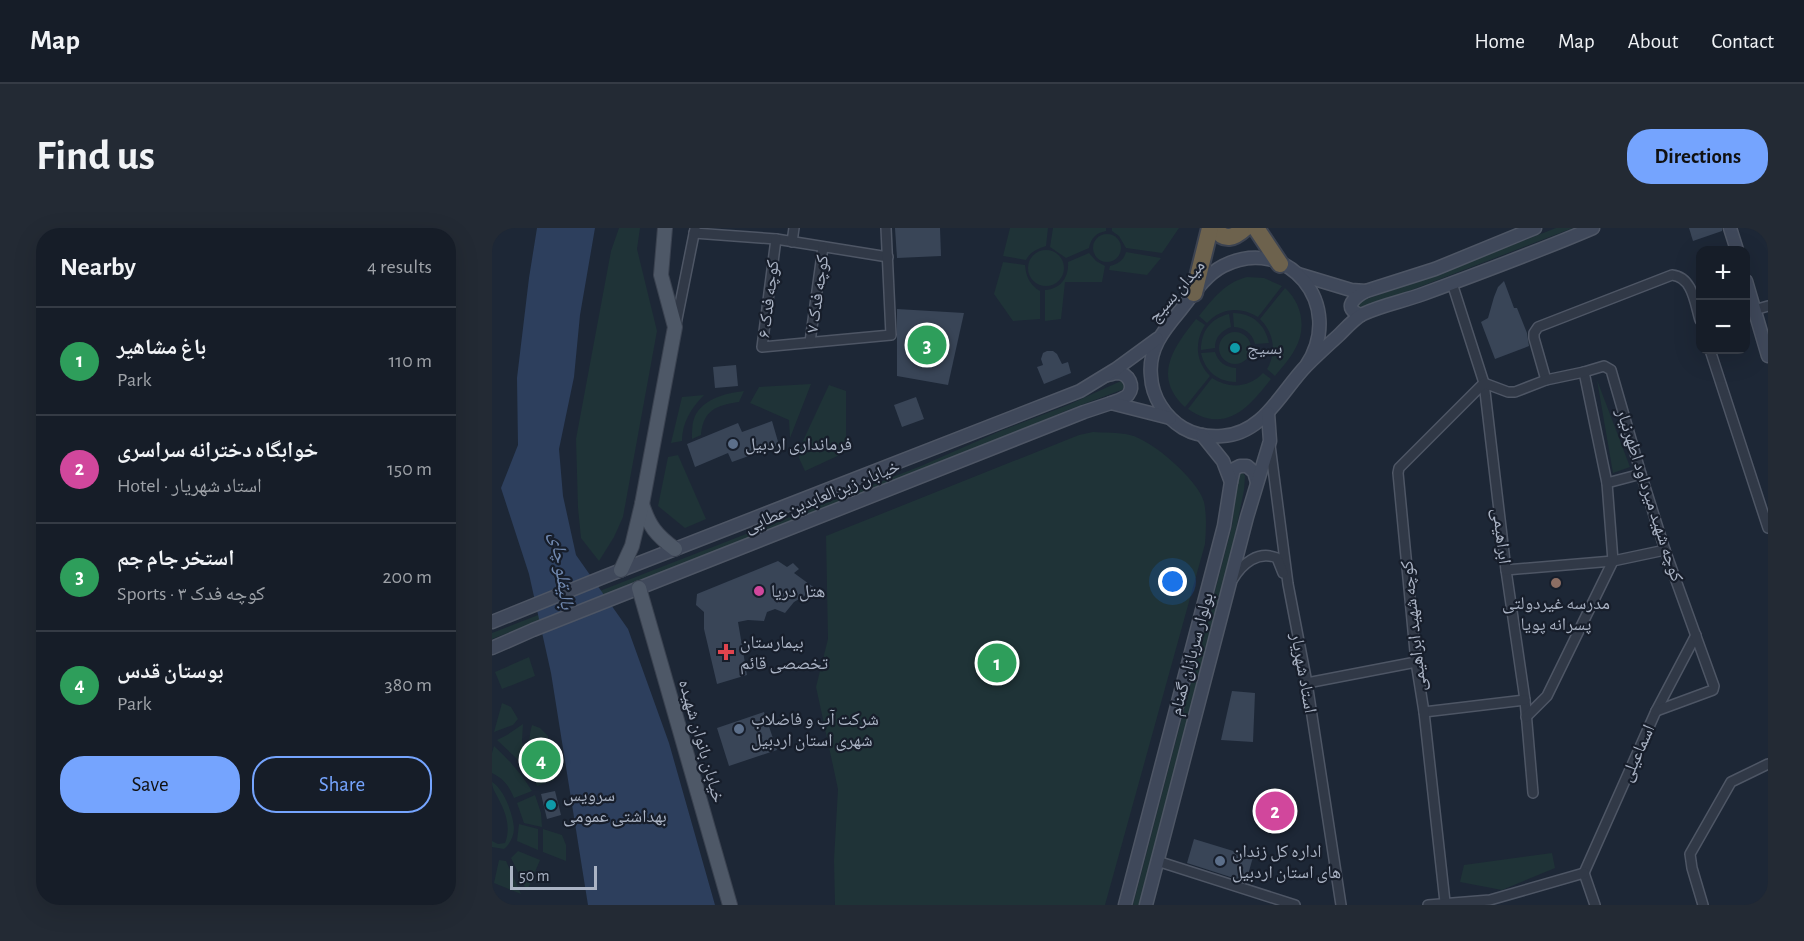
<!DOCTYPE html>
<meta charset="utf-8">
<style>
:root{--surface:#161d28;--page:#232a34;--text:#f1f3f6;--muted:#9ea2a8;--line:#353b45;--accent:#75a4fe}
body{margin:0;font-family:"Alegreya Sans","Noto Naskh Arabic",sans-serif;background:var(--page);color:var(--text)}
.controls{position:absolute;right:18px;top:18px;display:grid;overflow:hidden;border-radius:12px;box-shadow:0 6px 24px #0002}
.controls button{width:54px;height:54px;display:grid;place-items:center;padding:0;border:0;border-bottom:2px solid var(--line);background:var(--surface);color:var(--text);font:30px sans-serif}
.scale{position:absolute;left:18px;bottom:15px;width:87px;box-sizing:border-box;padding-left:6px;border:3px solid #aab3c4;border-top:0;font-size:16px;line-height:21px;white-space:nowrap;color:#aab3c4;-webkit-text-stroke:4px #171e2b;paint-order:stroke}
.you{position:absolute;left:681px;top:354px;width:21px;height:21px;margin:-15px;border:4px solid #fff;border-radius:50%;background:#1a73e8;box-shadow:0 0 0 9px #1a73e833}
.badge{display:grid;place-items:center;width:39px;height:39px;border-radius:50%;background:var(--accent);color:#fff;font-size:20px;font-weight:700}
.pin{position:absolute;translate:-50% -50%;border:3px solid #fff;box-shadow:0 2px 6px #0006}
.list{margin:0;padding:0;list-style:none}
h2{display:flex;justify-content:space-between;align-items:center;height:78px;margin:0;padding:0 24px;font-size:26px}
h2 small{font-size:20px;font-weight:400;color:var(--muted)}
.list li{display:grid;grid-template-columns:39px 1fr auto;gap:18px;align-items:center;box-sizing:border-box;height:108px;padding:0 24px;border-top:2px solid var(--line)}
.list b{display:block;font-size:22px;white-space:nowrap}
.list p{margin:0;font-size:20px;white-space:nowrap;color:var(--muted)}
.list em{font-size:20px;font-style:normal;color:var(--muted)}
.actions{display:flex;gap:12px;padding:18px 24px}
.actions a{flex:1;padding:14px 0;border:2px solid var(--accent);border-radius:24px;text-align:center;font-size:21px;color:var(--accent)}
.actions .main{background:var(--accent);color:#111}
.map{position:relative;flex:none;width:1276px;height:677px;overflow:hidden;border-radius:24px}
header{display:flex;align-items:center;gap:36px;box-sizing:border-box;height:84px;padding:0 30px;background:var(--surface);border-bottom:2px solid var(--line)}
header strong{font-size:28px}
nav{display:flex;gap:33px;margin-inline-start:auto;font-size:21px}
.intro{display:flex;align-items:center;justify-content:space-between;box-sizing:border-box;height:144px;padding:0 36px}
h1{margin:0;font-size:42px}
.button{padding:15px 27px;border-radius:24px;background:var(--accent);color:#111;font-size:21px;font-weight:700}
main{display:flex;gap:36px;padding:0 36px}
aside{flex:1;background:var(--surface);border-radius:24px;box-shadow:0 6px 24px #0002}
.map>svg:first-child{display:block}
.green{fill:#1f3337}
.water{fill:#2d3f5d}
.building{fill:#394557}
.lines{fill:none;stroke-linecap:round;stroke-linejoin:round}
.street-casing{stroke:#4e5665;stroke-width:12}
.secondary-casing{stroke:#4e5665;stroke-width:15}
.primary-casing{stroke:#3a4250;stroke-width:16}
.highway-casing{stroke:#3c4351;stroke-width:20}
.street{stroke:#313947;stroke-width:9}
.secondary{stroke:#3f485a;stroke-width:12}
.primary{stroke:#4e5867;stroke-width:14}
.highway{stroke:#6d624d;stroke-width:16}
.culture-dot{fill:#0f9aa8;stroke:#171e2b;stroke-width:2}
.service-dot{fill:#5c6f8a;stroke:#171e2b;stroke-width:2}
.education-dot{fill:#8d6e63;stroke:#171e2b;stroke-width:2}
.hotel-dot{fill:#d1479c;stroke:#171e2b;stroke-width:2}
.health-dot{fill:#e0444e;stroke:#171e2b;stroke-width:2}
.labels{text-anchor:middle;stroke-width:4.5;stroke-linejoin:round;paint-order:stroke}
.street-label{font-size:18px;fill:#aab3c4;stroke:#171e2b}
.poi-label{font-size:18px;fill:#aab3c4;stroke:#171e2b;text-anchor:start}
.water-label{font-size:20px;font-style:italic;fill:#7088af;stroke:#171e2b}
</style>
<header>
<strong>Map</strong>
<nav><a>Home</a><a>Map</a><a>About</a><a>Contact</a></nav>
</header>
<div class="intro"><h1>Find us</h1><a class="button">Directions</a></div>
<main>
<aside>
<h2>Nearby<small>4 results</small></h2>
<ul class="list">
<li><span class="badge" style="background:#2e9e5b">1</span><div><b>باغ مشاهیر</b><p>Park</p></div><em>110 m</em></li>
<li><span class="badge" style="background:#d1479c">2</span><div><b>خوابگاه دخترانه سراسری</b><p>Hotel · استاد شهریار</p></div><em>150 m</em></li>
<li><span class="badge" style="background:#2e9e5b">3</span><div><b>استخر جام جم</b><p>Sports · کوچه فدک ۳</p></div><em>200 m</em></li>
<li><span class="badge" style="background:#2e9e5b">4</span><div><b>بوستان قدس</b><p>Park</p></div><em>380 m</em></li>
</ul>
<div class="actions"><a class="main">Save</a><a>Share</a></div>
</aside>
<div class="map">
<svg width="1276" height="677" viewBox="0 0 1276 677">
<rect width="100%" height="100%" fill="#1d2736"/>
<g class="green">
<path d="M127,0H148L145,21L165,103L131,289L122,309L107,333L89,310L86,280L84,211L119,23Z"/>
<path d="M518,0H556L554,18C545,21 538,24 534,32L511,28Z"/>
<path d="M561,0H614V3C604,5 599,10 597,20L574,30L558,19Z"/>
<path d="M620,0H687L670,25L634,20L627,8L620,3Z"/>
<path d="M1064,0H1081L917,63L869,79L865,78L866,74L930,52Z"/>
<circle cx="615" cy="20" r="14"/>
<circle cx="554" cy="40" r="18"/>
<path d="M634,24L669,30L655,47L617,42L618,38C626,36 632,32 634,24Z"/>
<path d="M597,25L604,33L613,38L610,54H573L569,91L553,93V62C569,61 577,49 576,34Z"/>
<path d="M511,34L533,37C534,49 538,57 548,63V91L521,93L502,66Z"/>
<path d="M755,49L772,50L790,58L766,89C748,78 729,80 715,95L707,88C721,71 732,55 755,49Z"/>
<path d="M793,60C810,75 815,101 803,121C798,131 790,139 783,148L775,141C785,124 782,105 768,91Z"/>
<path d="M741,85C760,85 773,96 777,115L763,116C760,105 753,100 742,99Z"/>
<path d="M737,86L739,99C729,103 723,109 723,120L709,122C709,103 719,90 737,86Z"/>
<path d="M704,91L713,97C702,114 704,134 718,148L693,179C660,148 682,119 704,91Z"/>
<circle cx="743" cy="120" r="16"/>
<path d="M723,124C726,134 733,139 744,140V154C726,154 713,143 709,125Z"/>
<path d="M771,145L779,151C757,179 734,207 696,181L720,150C737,161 757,160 771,145Z"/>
<path d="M1105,152L1138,239L1121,245Z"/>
<path d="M629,153L634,157L632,161L576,182L430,243L0,411V405L429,238L506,204L576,177Z"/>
<path d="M319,156L298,210L297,192L258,175L267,159Z"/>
<path d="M337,157L354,163V224L313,243L307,230L310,215Z"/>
<path d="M252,163L247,174C225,177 211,182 209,207L200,211C200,204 200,194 203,188C212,170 235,165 252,163Z"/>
<path d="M212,167C199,180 190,195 190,213L179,215L190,169Z"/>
<path d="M601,204C613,205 626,204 638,207C660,212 706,252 712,274C715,288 714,302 713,316L613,677H343L342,632L346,561L324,459L336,411L334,308L587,207Z"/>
<path d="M186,227L214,291L193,300L166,278L176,229Z"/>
<path d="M750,244L753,248L752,262L736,341L648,677H641L740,298L746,248Z"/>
<path d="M37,429L43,448L10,461L3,444Z"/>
<path d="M10,475L19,479L26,491L21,497L2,504Z"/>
<path d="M31,496L30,513L36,544L23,529L5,512L15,507Z"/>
<path d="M40,497L48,500L56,508V521L62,552L45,558C39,539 34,517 40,497Z"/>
<path d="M2,518C17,532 29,545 40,563L22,570C17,558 12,551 0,545V525Z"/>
<path d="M0,554C12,561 21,586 22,600C22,608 18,616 12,621L0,619V613L6,616L13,615C19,600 14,585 7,572C4,565 0,561 0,554Z"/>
<path d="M43,567L49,585L50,599L32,595L25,575Z"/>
<path d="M27,596L46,601V622L25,613Z"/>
<path d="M51,601L70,607L74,617V633L51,624Z"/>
<path d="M26,623L48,632L35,663L19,630Z"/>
<path d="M1060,625L1063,640L1010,662L968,654L972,637Z"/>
<path d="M7,632L14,633L29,666L2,655Z"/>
</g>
<path class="water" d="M45,0H103L88,87L82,149L67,221L71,268L84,327L136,401L177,515L223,677H96L59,445L37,346L9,260L26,217L25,150L37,50Z"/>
<g class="building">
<path d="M403,0H448L449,28L405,30Z"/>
<path d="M1197,0H1230V3L1201,13Z"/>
<path d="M1012,53L1022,80H1025L1035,105L1037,118L1003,131L989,94L996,90L1002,69L1006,59Z"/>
<path d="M405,81L472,85L456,157L405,148Z"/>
<path d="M555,123H561L565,126L570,136L576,134L579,145L552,156L545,139L551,137L549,131L551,125Z"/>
<path d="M244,137L246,158L223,160L221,139Z"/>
<path d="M424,169L432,191L410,199L402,177Z"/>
<path d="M280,193L287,217L240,234L236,225L203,239L195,216L246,195L250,204Z"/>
<path d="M286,333L295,339L301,335L307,341L302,345L324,361L302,374L293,385L283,381L275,384L272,393L256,392L246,394L255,447L225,456L212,401V384L204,377L205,366Z"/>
<path d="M740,463L763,465L761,514L729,512Z"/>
<path d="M272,484L285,522L237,538L225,500Z"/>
<path d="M63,563L69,587L55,591L49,566Z"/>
<path d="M702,611L761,629L754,654L695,635Z"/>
</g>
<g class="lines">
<g class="street-casing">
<g id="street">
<path d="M202,5L284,11L396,29"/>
<path d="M284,11L270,119L399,107L394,0"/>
<path d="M300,14L302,0"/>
<path d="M960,55L992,155L1014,342L1033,472L1041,565"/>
<path d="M1262,82L1276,78"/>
<path d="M184,96L203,1"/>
<path d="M318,114L331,19"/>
<path d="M1218,122L1276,300"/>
<path d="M1054,152L1042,110V105L1046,99L1180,47C1201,49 1203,76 1208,92"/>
<path d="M778,217L796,356L815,455L849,677"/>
<path d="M1115,255L1149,246"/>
<path d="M1014,342L1121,333L1173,322"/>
<path d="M741,351C750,336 766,322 785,330L791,345"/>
<path d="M815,455L924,434"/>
<path d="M932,484L1033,472"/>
<path d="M1034,489L1055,468L1121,333L1115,255L1092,144"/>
<path d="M665,633L803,677"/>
<path d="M1092,645L1164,483L1204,407"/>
<path d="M1092,645L1103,677"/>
<path d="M953,674L932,484L924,434L906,245L907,240L992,155L1016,164H1023L1054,152L1092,144L1112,138L1119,142L1149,246L1173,322L1222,458L1221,462L1164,483"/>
<path d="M936,677L998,672L1092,645"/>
<path d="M1211,677L1200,640L1198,626L1239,554L1276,536"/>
</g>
</g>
<g class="secondary-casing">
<g id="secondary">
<path d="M1238,0L1245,22"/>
<path d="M806,46L859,62L874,63L943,41L1043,0"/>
<path d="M1254,53L1276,128"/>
<path d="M869,87C849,80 863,69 874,63"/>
<path d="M814,138C855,77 795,5 731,38C712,48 700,68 687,84C671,103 656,122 659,148C660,169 673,189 691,200C703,207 716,209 730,208C771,206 789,164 814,138C825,127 836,117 847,107C854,100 863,90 871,86C890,77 912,73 931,66C988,45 1045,24 1101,0"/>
<path d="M616,147C620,146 623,145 626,145C637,146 643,158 636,167C632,171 624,173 619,175"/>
<path d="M739,254L742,241L748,238H755L762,244L765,254"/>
<path d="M0,394L114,348L588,163L624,141L665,111"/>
<path d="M0,420L41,402L592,184L619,175L678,190"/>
<path d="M633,677L732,298L739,254L731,233L710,207"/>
<path d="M654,677L755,289L778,213L776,185"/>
</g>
</g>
<g class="primary-casing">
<g id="primary">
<path d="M150,276C157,298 164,307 183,321"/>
<path d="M129,342L140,318L150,276L183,99L169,47L173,0"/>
<path d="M147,360L238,677"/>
</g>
</g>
<g class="highway-casing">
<g id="highway">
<path d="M723,0C732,14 742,10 753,0"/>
<path d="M764,0L788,36"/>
<path d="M702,65L718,0"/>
</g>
</g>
<use href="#street" class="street"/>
<use href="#secondary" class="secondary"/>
<use href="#primary" class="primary"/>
<use href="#highway" class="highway"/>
</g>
<g class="culture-dot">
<circle cx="743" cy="120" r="6"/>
<circle cx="59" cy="577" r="6"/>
</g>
<g class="service-dot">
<circle cx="241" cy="216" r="6"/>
<circle cx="247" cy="501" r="6"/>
<circle cx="728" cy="633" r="6"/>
</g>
<circle class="education-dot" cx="1064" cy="355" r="6"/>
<circle class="hotel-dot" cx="267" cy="363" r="6"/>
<path class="health-dot" d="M231 415h6v6h6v6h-6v6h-6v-6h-6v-6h6z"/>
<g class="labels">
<g class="street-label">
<text transform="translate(684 63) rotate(-49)" y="6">میدان بسیج</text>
<text transform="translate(325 66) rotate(-82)" y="6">کوچه فدک ۷</text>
<text transform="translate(276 71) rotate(-83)" y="6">کوچه فدک ۶</text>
<text transform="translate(1158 267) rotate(72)" y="6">کوچه شهید میرداود اطهرنیار</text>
<text transform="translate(330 268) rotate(-22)" y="6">خیابان زین‌العابدین عطایی</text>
<text transform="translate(1010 308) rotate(83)" y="6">ابراهیمی</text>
<text transform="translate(921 398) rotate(-96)" y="6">کوچه شهید ابراهیمی</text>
<text transform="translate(699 426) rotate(-75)" y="6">بولوار سربازان گمنام</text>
<text transform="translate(812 445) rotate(80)" y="6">استاد شهریار</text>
<text transform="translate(210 513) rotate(74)" y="6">خیابان بانوان شهیده</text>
<text transform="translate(1145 525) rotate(-66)" y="6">اسماعیلی</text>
</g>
<g class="poi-label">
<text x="755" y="126">بسیج</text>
<text x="253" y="222">فرمانداری اردبیل</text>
<text x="279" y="369">هتل دریا</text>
<text x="1064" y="381" text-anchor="middle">مدرسه غیردولتی<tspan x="1064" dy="21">پسرانه پویا</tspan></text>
<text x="248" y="420">بیمارستان<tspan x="248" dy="21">تخصصی قائم</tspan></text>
<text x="259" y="497">شرکت آب و فاضلاب<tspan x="259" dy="21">شهری استان اردبیل</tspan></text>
<text x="71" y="573">سرویس<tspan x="71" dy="21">بهداشتی عمومی</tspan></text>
<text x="740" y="629">اداره کل زندان<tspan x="740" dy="21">های استان اردبیل</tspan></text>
</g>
<g class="water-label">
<text transform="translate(71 343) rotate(82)" y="7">بالیقلو چای</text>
</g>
</g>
</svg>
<div class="controls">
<button>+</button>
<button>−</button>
</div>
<div class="scale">50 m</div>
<div class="you"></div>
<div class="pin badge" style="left:505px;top:435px;background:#2e9e5b">1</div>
<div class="pin badge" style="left:783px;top:583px;background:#d1479c">2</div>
<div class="pin badge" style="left:435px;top:117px;background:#2e9e5b">3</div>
<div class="pin badge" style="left:49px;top:532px;background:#2e9e5b">4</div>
</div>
</main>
